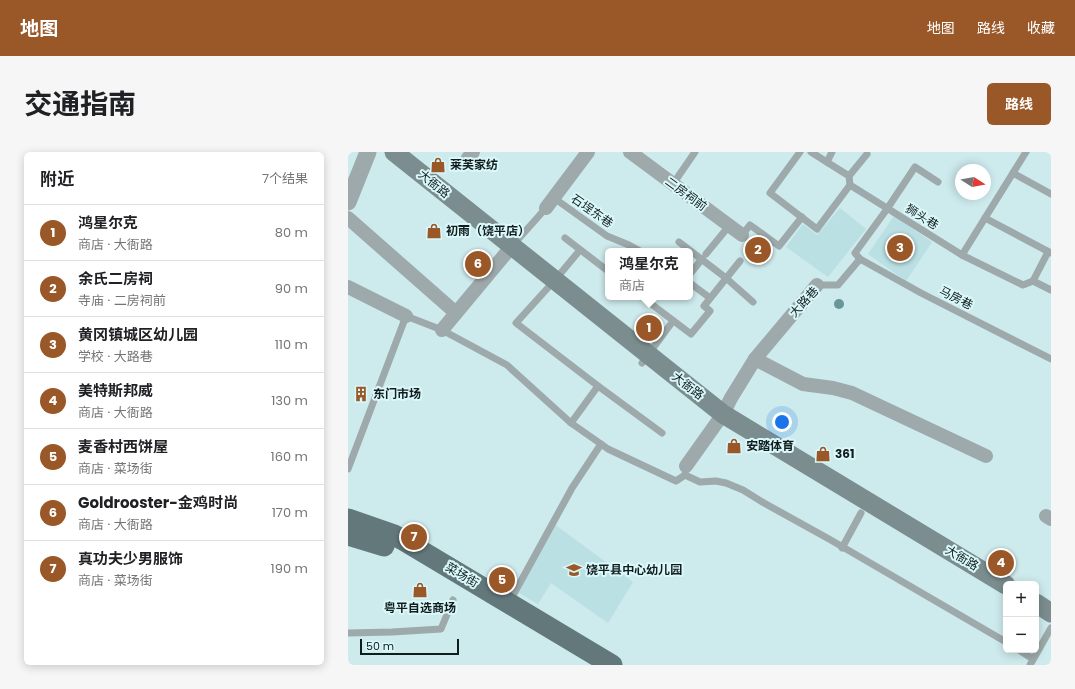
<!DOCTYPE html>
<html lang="zh">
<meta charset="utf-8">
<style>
:root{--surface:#fff;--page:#f6f6f6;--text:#202124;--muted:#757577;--line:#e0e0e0;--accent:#9a5727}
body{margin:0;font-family:Poppins,"Noto Sans SC",sans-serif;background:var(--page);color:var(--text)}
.controls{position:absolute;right:12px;bottom:12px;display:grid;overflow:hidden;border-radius:6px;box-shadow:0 2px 10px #0003}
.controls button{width:36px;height:36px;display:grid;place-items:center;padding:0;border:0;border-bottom:1px solid var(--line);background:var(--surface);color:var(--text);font:20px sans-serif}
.compass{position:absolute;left:607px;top:12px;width:36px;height:36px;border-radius:50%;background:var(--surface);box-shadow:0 2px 10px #0003;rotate:101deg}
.scale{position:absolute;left:12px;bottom:10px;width:99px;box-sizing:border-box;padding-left:4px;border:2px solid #111c1d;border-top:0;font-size:11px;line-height:14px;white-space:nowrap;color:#111c1d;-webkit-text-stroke:3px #daf8fa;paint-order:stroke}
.you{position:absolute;left:434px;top:270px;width:14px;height:14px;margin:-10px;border:3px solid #fff;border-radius:50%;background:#1a73e8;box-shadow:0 0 0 6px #1a73e833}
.badge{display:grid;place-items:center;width:26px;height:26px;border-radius:50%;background:var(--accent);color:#fff;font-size:13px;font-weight:700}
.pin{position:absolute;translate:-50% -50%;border:2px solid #fff;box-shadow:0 1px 4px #0006}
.popup{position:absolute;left:257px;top:96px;width:88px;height:52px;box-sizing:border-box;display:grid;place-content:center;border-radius:6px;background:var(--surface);filter:drop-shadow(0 1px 3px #0005);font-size:13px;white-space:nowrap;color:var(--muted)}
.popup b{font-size:15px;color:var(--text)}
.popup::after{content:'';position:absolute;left:50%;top:100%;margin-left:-8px;border:8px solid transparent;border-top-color:var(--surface)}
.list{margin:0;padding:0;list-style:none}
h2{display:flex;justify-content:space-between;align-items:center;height:52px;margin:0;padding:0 16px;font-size:17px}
h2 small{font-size:13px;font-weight:400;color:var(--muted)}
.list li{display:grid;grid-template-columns:26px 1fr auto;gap:12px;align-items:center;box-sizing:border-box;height:56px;padding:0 16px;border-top:1px solid var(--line)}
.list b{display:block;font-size:15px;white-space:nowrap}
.list p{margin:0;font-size:13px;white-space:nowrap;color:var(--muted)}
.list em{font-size:13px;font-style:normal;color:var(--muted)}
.map{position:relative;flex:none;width:703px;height:513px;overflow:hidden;border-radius:6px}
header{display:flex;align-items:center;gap:24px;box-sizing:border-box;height:56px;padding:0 20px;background:var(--accent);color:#fff}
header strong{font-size:19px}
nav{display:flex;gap:22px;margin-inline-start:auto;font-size:14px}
.intro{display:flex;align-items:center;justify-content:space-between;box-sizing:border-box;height:96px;padding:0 24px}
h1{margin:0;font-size:28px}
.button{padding:10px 18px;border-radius:6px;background:var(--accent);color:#fff;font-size:14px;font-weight:700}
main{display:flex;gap:24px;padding:0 24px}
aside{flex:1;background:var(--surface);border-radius:6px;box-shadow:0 2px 10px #0003}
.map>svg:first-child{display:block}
.built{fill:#bae0e3}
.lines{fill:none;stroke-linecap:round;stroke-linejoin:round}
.service{stroke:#9da9aa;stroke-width:7}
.minor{stroke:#9da9aa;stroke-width:14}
.tertiary{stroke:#9da9aa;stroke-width:17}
.secondary{stroke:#7b8d8e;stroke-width:19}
.primary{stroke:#62787a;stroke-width:21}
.tree{fill:#68969a}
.labels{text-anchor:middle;stroke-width:4;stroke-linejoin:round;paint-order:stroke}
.poi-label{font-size:12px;font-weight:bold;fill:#111c1d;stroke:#daf8fa;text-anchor:start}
.street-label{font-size:12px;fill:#111c1d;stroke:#daf8fa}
</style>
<header>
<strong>地图</strong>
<nav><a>地图</a><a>路线</a><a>收藏</a></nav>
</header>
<div class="intro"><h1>交通指南</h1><a class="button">路线</a></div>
<main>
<aside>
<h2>附近<small>7个结果</small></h2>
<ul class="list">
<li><span class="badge">1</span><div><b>鸿星尔克</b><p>商店 · 大衙路</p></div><em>80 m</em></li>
<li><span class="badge">2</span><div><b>余氏二房祠</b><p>寺庙 · 二房祠前</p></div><em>90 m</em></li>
<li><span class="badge">3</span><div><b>黄冈镇城区幼儿园</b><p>学校 · 大路巷</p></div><em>110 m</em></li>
<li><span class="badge">4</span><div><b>美特斯邦威</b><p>商店 · 大衙路</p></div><em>130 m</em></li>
<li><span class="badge">5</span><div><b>麦香村西饼屋</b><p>商店 · 菜场街</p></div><em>160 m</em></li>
<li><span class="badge">6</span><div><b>Goldrooster-金鸡时尚</b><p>商店 · 大衙路</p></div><em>170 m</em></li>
<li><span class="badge">7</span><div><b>真功夫少男服饰</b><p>商店 · 菜场街</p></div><em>190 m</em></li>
</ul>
</aside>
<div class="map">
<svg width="703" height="513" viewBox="0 0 703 513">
<rect width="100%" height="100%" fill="#cdeaed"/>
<g class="built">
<path d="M492,56L518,77L480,125L438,95L455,72L469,83Z"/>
<path d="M546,64L584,90L558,129L520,102Z"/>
<path d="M206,372L285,430L260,471L203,431L190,452L171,441Z"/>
</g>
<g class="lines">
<g class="service">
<path d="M452,0L422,41L469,77L502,33"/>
<path d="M463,0L501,24L502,33L614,103L675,133L685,129"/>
<path d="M479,10L484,0"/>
<path d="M665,21L703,42"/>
<path d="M501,24L519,2"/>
<path d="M590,30L567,15L539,57L507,101L512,107L573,141L703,207"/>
<path d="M325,32L347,0"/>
<path d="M206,46L259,84L281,93L292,99"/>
<path d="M637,66L703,101"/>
<path d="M394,83L402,73L431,94L454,65"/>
<path d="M217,86L260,119"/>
<path d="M331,90L378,126L405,150"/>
<path d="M165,93L198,56"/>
<path d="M232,98L207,128L168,171L250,234L314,281"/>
<path d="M358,102L381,74"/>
<path d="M614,103L678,0"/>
<path d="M342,122L354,107"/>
<path d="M685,129L700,100"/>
<path d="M685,129L703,138"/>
<path d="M342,131L362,146"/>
<path d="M469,133H490L512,107"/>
<path d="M294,145L343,182L362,159L356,154L392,109"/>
<path d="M294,211L325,169"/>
<path d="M253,292L260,297L328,329L337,323"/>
<path d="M338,314L337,323L352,330L368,329L378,331L395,338L416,351L481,387L658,490"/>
<path d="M0,317L58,164L94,178L159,213L223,271"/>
<path d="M494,396L513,361"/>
<path d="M162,449L224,336L253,292L223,271L250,234"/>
<path d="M0,481L44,480L93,477L105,448"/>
<path d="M671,498L685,507"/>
<path d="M682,513L703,476"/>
</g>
<g class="minor">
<path d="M282,0L394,83"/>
<path d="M120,6L125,0"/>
<path d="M198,56L240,0"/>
<path d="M0,66L108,161"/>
<path d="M0,135L58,164"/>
<path d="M94,178L164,94"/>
<path d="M407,207L455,232L485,236L504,241L638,304"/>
<path d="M338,314L375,262L383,246L407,207L469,133"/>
<path d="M698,364L703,367"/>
</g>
<path class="tertiary" d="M0,50L20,0"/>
<g class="secondary">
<path d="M46,0L375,262L658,433"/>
<path d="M688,451L703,461"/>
</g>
<g class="primary">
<path d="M0,367L46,383L55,388L264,513"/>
<path d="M0,383L36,394"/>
</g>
</g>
<circle class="tree" cx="491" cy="152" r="5"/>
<defs>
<g id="shop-bare" transform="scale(1.2)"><path d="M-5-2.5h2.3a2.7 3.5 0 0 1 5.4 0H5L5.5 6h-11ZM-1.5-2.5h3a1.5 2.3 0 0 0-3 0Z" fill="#9a5727" stroke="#daf8fa" stroke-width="2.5" paint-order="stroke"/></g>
<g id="building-bare" transform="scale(1.2)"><path d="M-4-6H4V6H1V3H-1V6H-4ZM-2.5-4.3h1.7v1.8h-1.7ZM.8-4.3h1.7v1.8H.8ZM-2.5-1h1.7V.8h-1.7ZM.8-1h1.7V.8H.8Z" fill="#9a5727" stroke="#daf8fa" stroke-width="2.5" paint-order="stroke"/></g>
<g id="school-bare" transform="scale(1.2)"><path d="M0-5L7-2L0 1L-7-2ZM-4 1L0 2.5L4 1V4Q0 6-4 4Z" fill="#9a5727" stroke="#daf8fa" stroke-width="2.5" paint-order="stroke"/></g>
</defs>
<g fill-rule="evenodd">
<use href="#shop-bare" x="90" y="13"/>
<use href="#shop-bare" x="86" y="79"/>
<use href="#building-bare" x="13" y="242"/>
<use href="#shop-bare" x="386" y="294"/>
<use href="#shop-bare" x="475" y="302"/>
<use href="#school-bare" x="226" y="418"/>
<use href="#shop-bare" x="72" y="438"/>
</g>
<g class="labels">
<g class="poi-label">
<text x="102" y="17">莱芙家纺</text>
<text x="98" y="83">初雨（饶平店）</text>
<text x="25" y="246">东门市场</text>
<text x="398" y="298">安踏体育</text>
<text x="487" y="306">361</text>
<text x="238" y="422">饶平县中心幼儿园</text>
<text x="72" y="460" text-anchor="middle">粤平自选商场</text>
</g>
<g class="street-label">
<text transform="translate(86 32) rotate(39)" y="4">大衙路</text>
<text transform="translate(338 42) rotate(36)" y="4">二房祠前</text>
<text transform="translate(244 59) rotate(35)" y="4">石埕东巷</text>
<text transform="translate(574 65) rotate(32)" y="4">狮头巷</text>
<text transform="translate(608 146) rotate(27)" y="4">马房巷</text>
<text transform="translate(456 150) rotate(-47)" y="4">大路巷</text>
<text transform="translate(340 234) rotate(38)" y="4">大衙路</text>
<text transform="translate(614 406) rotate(31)" y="4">大衙路</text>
<text transform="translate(114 423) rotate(31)" y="4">菜场街</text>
</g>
</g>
</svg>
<div class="controls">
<button>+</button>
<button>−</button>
</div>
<svg class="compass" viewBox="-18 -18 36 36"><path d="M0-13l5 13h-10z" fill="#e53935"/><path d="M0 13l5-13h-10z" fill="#757577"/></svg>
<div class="scale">50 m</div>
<div class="you"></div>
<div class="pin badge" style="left:301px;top:176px">1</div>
<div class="popup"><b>鸿星尔克</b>商店</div>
<div class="pin badge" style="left:410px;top:98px">2</div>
<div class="pin badge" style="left:552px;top:96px">3</div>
<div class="pin badge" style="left:653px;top:411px">4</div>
<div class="pin badge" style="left:154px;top:428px">5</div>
<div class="pin badge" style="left:130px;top:112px">6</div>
<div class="pin badge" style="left:66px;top:385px">7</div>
</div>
</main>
